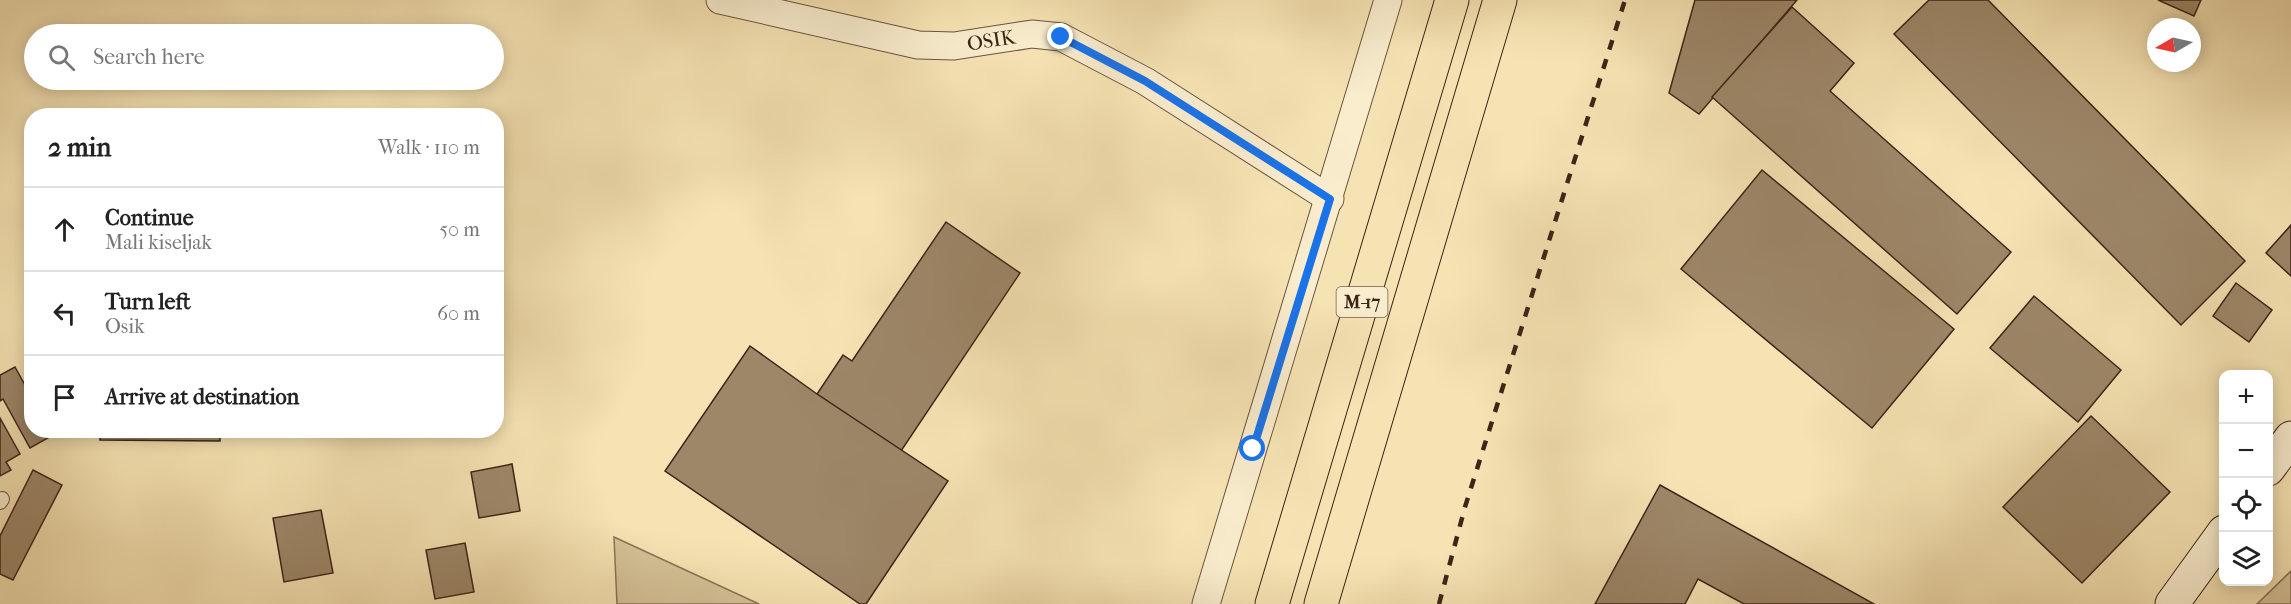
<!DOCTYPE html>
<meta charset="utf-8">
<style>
:root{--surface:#fff;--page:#f6f6f6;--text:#222;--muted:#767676;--line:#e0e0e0}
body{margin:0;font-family:"IM FELL French Canon",serif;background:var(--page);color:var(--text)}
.controls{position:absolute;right:18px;bottom:18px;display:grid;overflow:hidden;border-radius:12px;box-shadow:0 3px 15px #0003}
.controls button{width:54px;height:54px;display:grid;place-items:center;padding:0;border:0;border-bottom:2px solid var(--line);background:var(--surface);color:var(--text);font:30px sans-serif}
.compass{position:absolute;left:2147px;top:18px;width:54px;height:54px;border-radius:50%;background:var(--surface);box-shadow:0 3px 15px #0003;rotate:261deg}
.stop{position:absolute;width:18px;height:18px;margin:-14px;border:4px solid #1a73e8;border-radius:50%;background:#fff}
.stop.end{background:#1a73e8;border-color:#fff;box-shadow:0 2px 6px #0008}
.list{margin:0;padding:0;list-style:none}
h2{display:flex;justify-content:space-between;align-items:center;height:78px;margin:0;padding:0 24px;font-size:26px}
h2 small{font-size:20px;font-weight:400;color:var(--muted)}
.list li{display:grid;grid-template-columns:39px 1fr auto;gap:18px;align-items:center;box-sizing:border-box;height:84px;padding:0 24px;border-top:2px solid var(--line)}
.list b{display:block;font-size:22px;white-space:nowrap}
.list p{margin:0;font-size:20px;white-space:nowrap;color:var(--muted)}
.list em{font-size:20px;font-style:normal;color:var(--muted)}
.icon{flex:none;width:33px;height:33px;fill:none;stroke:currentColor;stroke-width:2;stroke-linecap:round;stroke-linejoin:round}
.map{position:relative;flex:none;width:2291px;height:604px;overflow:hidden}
.search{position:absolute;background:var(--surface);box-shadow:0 3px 15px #0003;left:24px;top:24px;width:480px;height:66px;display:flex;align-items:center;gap:15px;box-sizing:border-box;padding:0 21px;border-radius:33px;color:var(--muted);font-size:22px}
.panel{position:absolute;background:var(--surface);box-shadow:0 3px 15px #0003;left:24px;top:108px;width:480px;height:330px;border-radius:24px}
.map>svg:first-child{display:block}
.green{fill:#d6c399;stroke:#897458;stroke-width:1.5}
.building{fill:#9d8769;stroke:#3c2418;stroke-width:1.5}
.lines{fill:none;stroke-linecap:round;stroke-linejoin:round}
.lane-casing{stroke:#6a543f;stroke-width:16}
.street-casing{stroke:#6a543f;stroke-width:29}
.secondary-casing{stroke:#3c2418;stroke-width:35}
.highway-casing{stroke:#3c2418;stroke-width:35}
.lane{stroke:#f9edce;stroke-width:14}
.street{stroke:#f9edce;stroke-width:27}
.secondary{stroke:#f9edce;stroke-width:33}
.highway{stroke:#f6e3b3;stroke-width:33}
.rail{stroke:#3c2418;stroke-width:4.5;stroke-dasharray:10 10;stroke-linecap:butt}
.route{stroke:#1a73e8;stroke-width:8}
.labels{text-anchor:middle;stroke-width:5;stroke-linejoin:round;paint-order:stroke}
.shield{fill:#f9edce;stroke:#75604f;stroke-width:1.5}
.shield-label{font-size:18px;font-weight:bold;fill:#3c2418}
.street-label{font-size:20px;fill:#3c2418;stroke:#f9edce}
</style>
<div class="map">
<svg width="2291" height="604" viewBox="0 0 2291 604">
<rect width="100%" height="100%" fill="#f6e3b3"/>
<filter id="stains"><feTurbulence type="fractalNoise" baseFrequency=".00333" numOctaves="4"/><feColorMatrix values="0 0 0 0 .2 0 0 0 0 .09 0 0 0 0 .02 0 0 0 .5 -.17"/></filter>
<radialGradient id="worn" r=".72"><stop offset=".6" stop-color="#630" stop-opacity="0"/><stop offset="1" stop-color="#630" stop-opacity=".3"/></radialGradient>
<g class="green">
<path d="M614,537L759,604H617Z"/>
<path d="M2291,571V604H2257Z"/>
</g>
<g class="building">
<path d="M1695,0H1797L1699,114L1669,93Z"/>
<path d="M1929,0H1988L2245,261L2181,325L1894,34Z"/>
<path d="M2158,0H2201L2194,16Z"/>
<path d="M1792,7L1854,63L1830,91L2011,252L1957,314L1712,97Z"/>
<path d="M1762,170L1954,329L1872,428L1681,269Z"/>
<path d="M946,222L1020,273L901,451L817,394L843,355L852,361Z"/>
<path d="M2291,225V276L2266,253Z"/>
<path d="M2236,283L2272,310L2249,342L2213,316Z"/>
<path d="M2034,296L2121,370L2078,422L1990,348Z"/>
<path d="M750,346L817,394L948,481L866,604H860L665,471Z"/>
<path d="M15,367L25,385L32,382V430H62L30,448L3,399L0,401V375Z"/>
<path d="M2091,416L2170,492L2082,583L2003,507Z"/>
<path d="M0,418L20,454L6,462L11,470L0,476Z"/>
<path d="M100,430H220V441L100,440Z"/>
<path d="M512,464L520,511L479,518L471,472Z"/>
<path d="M33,470L62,485L13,580L0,574V536Z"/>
<path d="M1660,485L1874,604H1744L1698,579L1685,604H1595Z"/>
<path d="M321,510L333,573L284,582L273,518Z"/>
<path d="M465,543L474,592L435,599L426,550Z"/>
</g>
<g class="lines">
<g class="lane-casing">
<path id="lane" d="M0,502L2,499"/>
</g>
<g class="street-casing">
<g id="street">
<path d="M720,0L918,45L954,46L1032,34L1061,37L1145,81L1330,199"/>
<path d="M1206,604L1388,0"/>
</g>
</g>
<g class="secondary-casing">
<g id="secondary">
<path d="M2268,469L2291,438"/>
<path d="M2172,604L2224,532"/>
</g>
</g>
<g class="highway-casing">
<g id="highway">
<path d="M1272,604L1452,0"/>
<path d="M1321,604L1500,0"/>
</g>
</g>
<use href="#lane" class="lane"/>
<use href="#street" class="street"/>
<use href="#secondary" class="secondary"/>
<use href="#highway" class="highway"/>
<path class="rail" d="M1439,604L1465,507L1625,0"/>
</g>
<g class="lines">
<path class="route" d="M1061,37L1145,81L1330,199L1253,449"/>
</g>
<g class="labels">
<rect class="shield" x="1336.5" y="287" width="51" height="30" rx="4.5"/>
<g class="shield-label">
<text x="1362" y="308">M-17</text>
</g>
<g class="street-label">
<text transform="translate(991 40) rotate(-9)" y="7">OSIK</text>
</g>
</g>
<rect width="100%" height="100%" filter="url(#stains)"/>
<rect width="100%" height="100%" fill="url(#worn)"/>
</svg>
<div class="controls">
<button>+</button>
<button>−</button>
<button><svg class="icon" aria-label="locate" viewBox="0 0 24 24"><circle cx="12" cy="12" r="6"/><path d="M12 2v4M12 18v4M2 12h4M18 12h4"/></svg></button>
<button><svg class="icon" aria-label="layers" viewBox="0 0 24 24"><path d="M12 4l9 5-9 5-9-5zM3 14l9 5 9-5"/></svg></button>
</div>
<svg class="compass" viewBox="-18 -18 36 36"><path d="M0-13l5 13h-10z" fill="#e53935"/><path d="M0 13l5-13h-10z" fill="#767676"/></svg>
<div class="stop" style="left:1253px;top:449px"></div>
<div class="stop end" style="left:1061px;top:37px"></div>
<div class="search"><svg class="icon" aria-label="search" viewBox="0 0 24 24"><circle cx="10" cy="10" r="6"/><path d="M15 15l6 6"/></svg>Search here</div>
<section class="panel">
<h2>2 min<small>Walk · 110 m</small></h2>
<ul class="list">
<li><svg class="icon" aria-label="ahead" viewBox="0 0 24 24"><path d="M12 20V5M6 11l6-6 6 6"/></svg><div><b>Continue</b><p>Mali kiseljak</p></div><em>50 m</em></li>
<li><svg class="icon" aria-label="left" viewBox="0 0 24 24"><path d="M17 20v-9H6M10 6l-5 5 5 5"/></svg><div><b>Turn left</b><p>Osik</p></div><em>60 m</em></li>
<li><svg class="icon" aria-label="arrive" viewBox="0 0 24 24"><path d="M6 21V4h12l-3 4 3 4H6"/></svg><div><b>Arrive at destination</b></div></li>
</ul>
</section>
</div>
